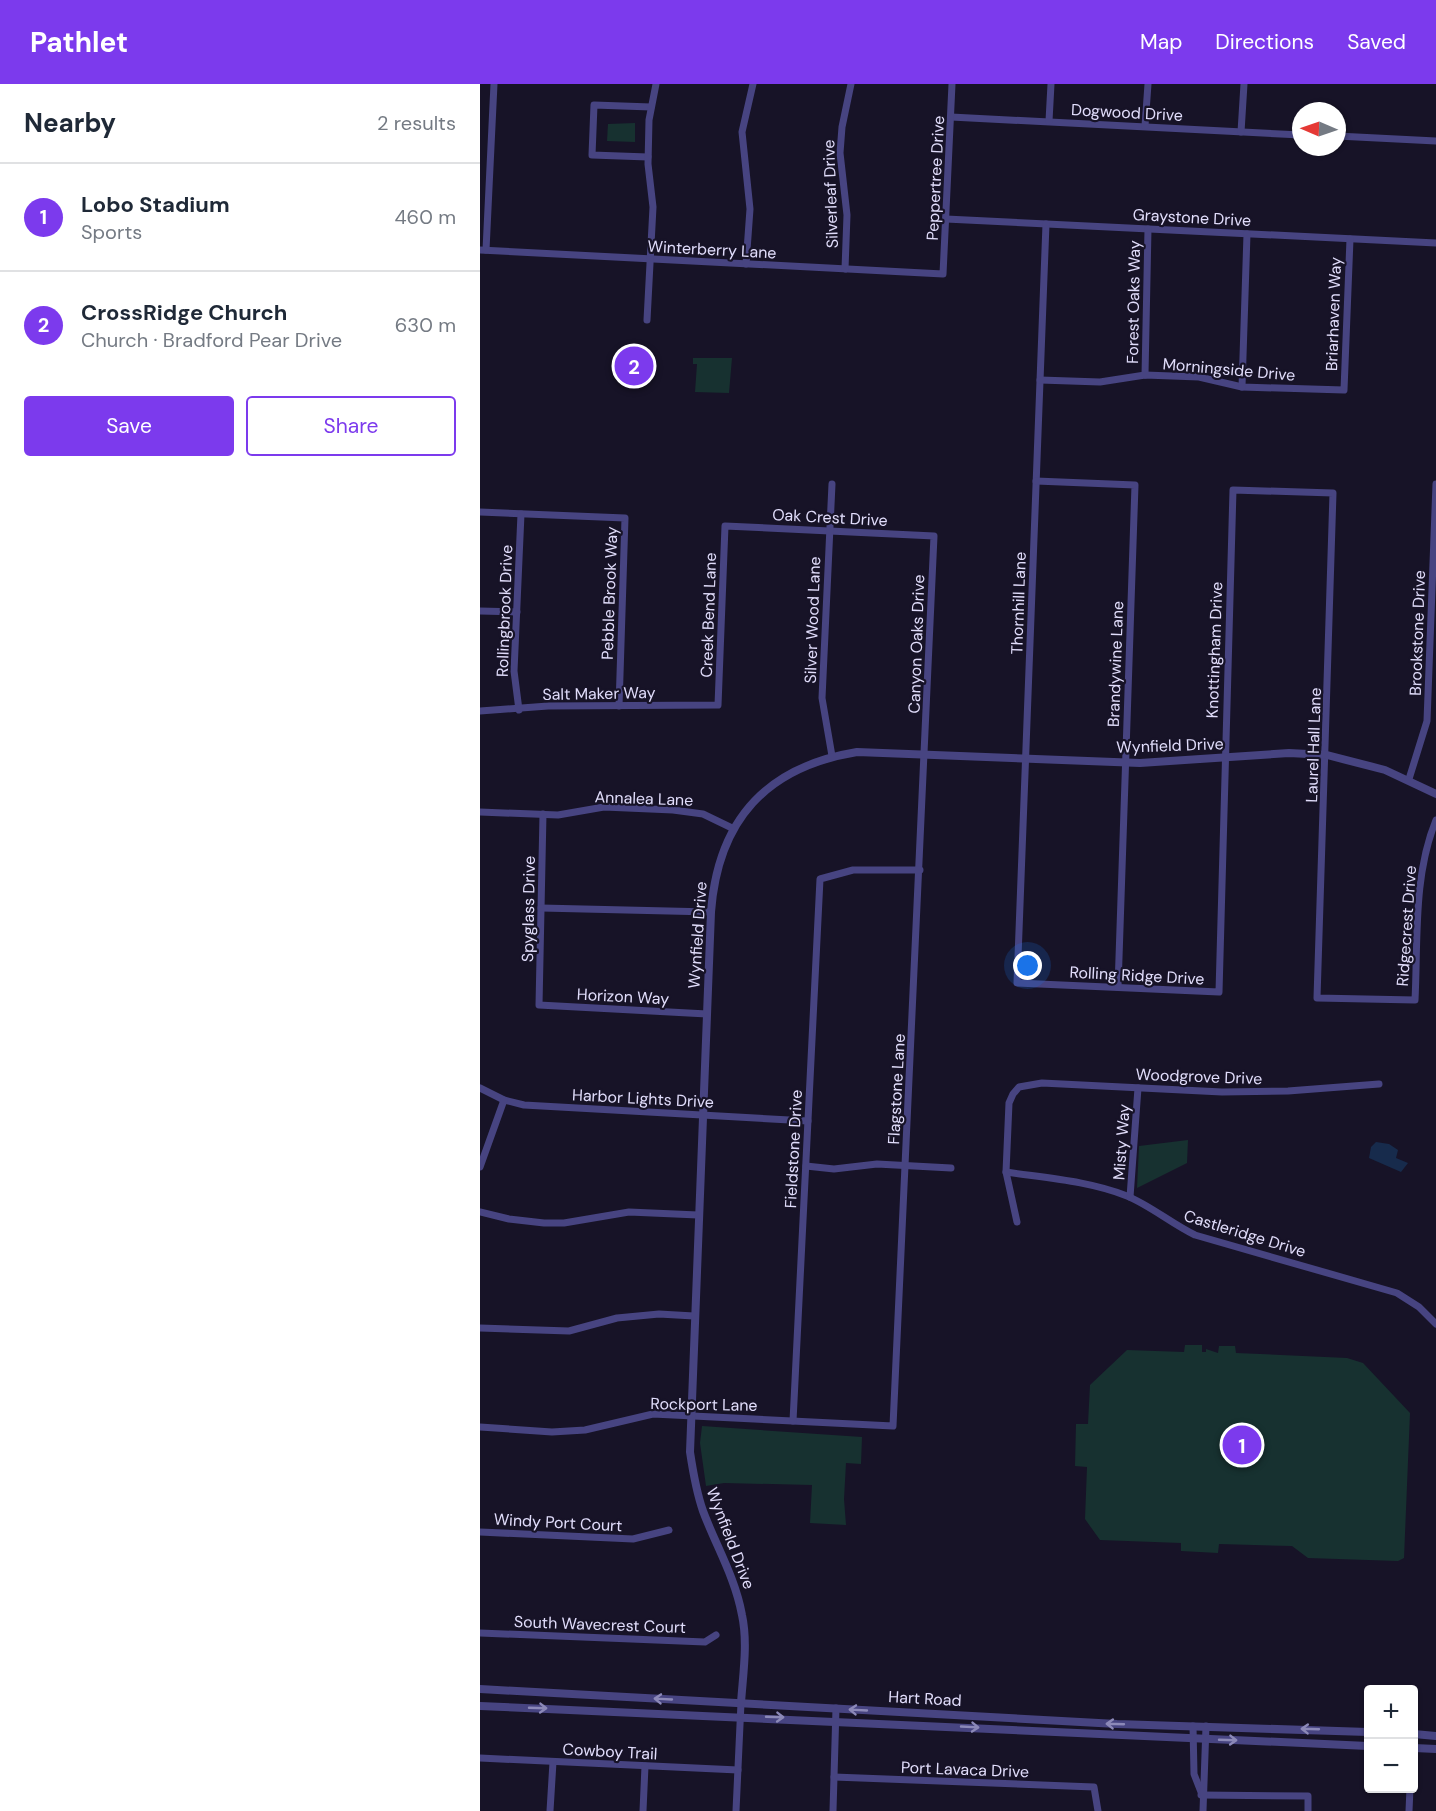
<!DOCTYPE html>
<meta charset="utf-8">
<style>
:root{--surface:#fff;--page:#f2f2f3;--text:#1f2937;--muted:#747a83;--line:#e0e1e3;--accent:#7c3aed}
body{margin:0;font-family:"DM Sans",sans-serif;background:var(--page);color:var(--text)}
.controls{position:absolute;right:18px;bottom:18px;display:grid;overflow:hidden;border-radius:6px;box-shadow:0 2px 4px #0004}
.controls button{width:54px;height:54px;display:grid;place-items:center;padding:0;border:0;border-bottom:2px solid var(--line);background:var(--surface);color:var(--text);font:30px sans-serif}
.compass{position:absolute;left:812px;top:18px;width:54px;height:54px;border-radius:50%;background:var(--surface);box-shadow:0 2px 4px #0004;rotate:272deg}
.you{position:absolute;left:548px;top:882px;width:21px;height:21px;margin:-15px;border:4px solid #fff;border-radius:50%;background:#1a73e8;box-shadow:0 0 0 9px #1a73e833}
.badge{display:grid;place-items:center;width:39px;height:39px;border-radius:50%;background:var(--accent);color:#fff;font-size:20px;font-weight:700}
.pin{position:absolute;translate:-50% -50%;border:3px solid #fff;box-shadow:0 2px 6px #0006}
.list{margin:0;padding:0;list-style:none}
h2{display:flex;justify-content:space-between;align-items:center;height:78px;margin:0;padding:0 24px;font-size:26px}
h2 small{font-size:20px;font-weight:400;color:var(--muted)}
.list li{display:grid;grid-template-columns:39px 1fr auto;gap:18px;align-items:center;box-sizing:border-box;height:108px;padding:0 24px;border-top:2px solid var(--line)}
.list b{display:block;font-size:22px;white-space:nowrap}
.list p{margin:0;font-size:20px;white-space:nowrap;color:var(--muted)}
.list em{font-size:20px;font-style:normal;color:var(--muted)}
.actions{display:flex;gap:12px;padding:18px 24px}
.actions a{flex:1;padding:14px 0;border:2px solid var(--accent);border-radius:6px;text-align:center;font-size:21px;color:var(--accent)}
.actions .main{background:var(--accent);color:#fff}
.map{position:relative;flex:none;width:956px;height:1727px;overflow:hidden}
header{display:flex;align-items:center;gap:36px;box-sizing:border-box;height:84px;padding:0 30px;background:var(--accent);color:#fff}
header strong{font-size:28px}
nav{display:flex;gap:33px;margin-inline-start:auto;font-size:21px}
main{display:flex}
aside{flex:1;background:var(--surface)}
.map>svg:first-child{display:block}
.green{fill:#173130}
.water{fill:#172b4c}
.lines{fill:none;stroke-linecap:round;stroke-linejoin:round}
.minor{stroke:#474481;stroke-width:7}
.tertiary{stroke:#474481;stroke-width:8}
.oneway{stroke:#8c89b8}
.labels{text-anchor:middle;stroke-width:4.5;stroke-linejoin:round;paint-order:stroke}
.street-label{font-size:16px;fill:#e1ddfb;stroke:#171327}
</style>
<header>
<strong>Pathlet</strong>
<nav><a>Map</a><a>Directions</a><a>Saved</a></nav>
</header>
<main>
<aside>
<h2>Nearby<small>2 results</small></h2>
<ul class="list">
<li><span class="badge">1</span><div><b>Lobo Stadium</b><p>Sports</p></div><em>460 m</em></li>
<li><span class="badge">2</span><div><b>CrossRidge Church</b><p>Church · Bradford Pear Drive</p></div><em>630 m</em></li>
</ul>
<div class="actions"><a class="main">Save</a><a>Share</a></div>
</aside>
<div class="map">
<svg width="956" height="1727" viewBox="0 0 956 1727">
<rect width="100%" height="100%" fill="#171327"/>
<g class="green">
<path d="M155,39V58L127,57L128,40Z"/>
<path d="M213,274H252L249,309L215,308L217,280H213Z"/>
<path d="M708,1056L707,1079L657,1104L659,1062Z"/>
<path d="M705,1261H722V1268H726V1265L738,1269L739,1262H755L756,1269L867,1274L883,1279L930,1329L924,1474L918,1477L828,1474L812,1462L739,1460L738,1469L701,1467V1459L620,1456L605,1435L607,1383L595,1382L596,1340H608L610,1301L647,1266L704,1268Z"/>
<path d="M222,1342L382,1353L381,1380L366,1379L364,1415L366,1441L330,1439L332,1401L244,1399L226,1402L220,1359Z"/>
</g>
<path class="water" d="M896,1058L909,1060L918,1066L916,1074L928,1079L921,1088L889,1074L891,1063Z"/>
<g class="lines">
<g class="minor">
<path d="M471,33L821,51"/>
<path d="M569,37L571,0"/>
<path d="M665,42L668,0"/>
<path d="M761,48L764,0"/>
<path d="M857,52L956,57"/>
<path d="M168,73L112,71L114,21L171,23"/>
<path d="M466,135L956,159"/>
<path d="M566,140L537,899L739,908L753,406L853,409L837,914L935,916C938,857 933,792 956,736"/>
<path d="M0,166L463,190L472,0"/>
<path d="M6,166L14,0"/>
<path d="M266,180L270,125L262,48L273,0"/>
<path d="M365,185L367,131L360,69L362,43L371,0"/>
<path d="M167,236L173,123L168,80L169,36L176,0"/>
<path d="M665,291L668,145"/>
<path d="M560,296L620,298L665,291L719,293L762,303L864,306L870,155"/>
<path d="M762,303L767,150"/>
<path d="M556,397L655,401L638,903"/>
<path d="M0,428L145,434L139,622"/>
<path d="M0,527L37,528"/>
<path d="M39,626L34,587L41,430"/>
<path d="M0,627L68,622L238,621L245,442L454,452L413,1342L173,1330L105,1346L72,1348L0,1343"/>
<path d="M352,672L342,614L352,400"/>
<path d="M929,695L947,637L956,400"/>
<path d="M0,728L78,731L124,723L193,726L223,730L252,744"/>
<path d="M63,730L59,921L227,930"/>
<path d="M61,824L231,828"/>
<path d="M0,1004L24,1016L44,1021L328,1037"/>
<path d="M326,1082L354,1085L397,1080L471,1084"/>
<path d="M0,1083L24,1016"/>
<path d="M526,1088C566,1094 609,1097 647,1112C671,1122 692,1140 715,1151L917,1209L939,1223L956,1240"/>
<path d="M650,1113L658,1004"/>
<path d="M0,1128L29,1135L64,1139H84L149,1128L218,1131"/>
<path d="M537,1138L526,1088L529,1019L533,1010L539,1003L562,999L742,1008L808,1007L899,1000"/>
<path d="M0,1244L89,1247L137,1234L179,1230L214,1232"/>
<path d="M313,1337L340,795L373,786H440"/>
<path d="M0,1448L153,1455L189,1446"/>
<path d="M0,1549L225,1558L236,1551"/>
<path d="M713,1642L714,1690L721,1708"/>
<path d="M0,1674L258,1686"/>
<path d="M354,1693L614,1703L618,1727"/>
<path d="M721,1711L828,1712V1727"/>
<path d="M70,1727L73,1678"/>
<path d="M163,1727L165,1682"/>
<path d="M256,1727L261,1619"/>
<path d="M353,1727L356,1624"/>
<path d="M723,1727L726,1642"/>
<path d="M929,1727L930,1704"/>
</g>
<g class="tertiary">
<path d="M0,1605L637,1640L888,1648"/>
<path d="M261,1619C263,1590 268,1559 262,1531C255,1493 236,1462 223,1427C216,1407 213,1388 210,1368L231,828C238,736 286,683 377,668L660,679L809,669L847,671L905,686L956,710"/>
<path d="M0,1622L888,1662"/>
<path d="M934,1650L956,1652"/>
<path d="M934,1664L956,1665"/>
</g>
</g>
<defs><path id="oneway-shaft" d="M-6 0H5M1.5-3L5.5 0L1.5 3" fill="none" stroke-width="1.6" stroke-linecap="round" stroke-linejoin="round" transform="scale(1.5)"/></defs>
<g class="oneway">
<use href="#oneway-shaft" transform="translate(183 1615) rotate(-177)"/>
<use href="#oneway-shaft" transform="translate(58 1624) rotate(2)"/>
<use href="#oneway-shaft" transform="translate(378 1626) rotate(-177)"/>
<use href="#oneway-shaft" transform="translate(295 1633) rotate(2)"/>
<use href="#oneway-shaft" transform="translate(635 1640) rotate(-178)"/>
<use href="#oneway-shaft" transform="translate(490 1643) rotate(3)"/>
<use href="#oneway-shaft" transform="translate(830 1645) rotate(-178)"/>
<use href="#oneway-shaft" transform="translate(748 1656) rotate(2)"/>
</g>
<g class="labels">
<g class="street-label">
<text transform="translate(647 28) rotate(3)" y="6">Dogwood Drive</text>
<text transform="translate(455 94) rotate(-87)" y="6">Peppertree Drive</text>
<text transform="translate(350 110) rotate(-92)" y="6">Silverleaf Drive</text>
<text transform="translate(712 133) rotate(3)" y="6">Graystone Drive</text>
<text transform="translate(232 165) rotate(3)" y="6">Winterberry Lane</text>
<text transform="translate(653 218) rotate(-89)" y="6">Forest Oaks Way</text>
<text transform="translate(853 230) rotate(-88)" y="6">Briarhaven Way</text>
<text transform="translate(749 285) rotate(5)" y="6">Morningside Drive</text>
<text transform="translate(350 433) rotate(3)" y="6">Oak Crest Drive</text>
<text transform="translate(129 509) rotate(-88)" y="6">Pebble Brook Way</text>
<text transform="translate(538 519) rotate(-88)" y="6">Thornhill Lane</text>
<text transform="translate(24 527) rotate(-88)" y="6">Rollingbrook Drive</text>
<text transform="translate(228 531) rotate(-88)" y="6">Creek Bend Lane</text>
<text transform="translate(332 536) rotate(-88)" y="6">Silver Wood Lane</text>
<text transform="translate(937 549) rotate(-88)" y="6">Brookstone Drive</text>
<text transform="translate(436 560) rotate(-88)" y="6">Canyon Oaks Drive</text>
<text transform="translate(734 566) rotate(-88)" y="6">Knottingham Drive</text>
<text transform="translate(635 580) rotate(-88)" y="6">Brandywine Lane</text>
<text transform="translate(119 609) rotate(-1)" y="6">Salt Maker Way</text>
<text transform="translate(690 661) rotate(-2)" y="6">Wynfield Drive</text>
<text transform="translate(833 661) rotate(-88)" y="6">Laurel Hall Lane</text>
<text transform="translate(164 714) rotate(2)" y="6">Annalea Lane</text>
<text transform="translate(48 825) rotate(-89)" y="6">Spyglass Drive</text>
<text transform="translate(926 842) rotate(-86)" y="6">Ridgecrest Drive</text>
<text transform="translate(217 851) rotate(-86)" y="6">Wynfield Drive</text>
<text transform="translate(657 891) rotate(3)" y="6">Rolling Ridge Drive</text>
<text transform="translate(143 912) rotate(3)" y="6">Horizon Way</text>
<text transform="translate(719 992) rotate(2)" y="6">Woodgrove Drive</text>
<text transform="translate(416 1005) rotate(-87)" y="6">Flagstone Lane</text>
<text transform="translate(163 1014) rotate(3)" y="6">Harbor Lights Drive</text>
<text transform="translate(641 1058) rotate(-86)" y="6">Misty Way</text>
<text transform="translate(313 1065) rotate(-87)" y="6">Fieldstone Drive</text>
<text transform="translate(765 1149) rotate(17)" y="6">Castleridge Drive</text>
<text transform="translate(224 1320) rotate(1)" y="6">Rockport Lane</text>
<text transform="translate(78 1438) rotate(3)" y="6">Windy Port Court</text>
<text transform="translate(251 1454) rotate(69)" y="6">Wynfield Drive</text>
<text transform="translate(120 1540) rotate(2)" y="6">South Wavecrest Court</text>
<text transform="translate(445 1614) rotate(3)" y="6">Hart Road</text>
<text transform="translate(130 1667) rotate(3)" y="6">Cowboy Trail</text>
<text transform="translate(485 1685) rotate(2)" y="6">Port Lavaca Drive</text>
</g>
</g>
</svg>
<div class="controls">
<button>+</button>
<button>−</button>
</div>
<svg class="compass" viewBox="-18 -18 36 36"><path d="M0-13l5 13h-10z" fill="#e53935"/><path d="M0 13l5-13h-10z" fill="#747a83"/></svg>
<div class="you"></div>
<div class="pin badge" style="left:762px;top:1361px">1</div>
<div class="pin badge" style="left:154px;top:282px">2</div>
</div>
</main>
